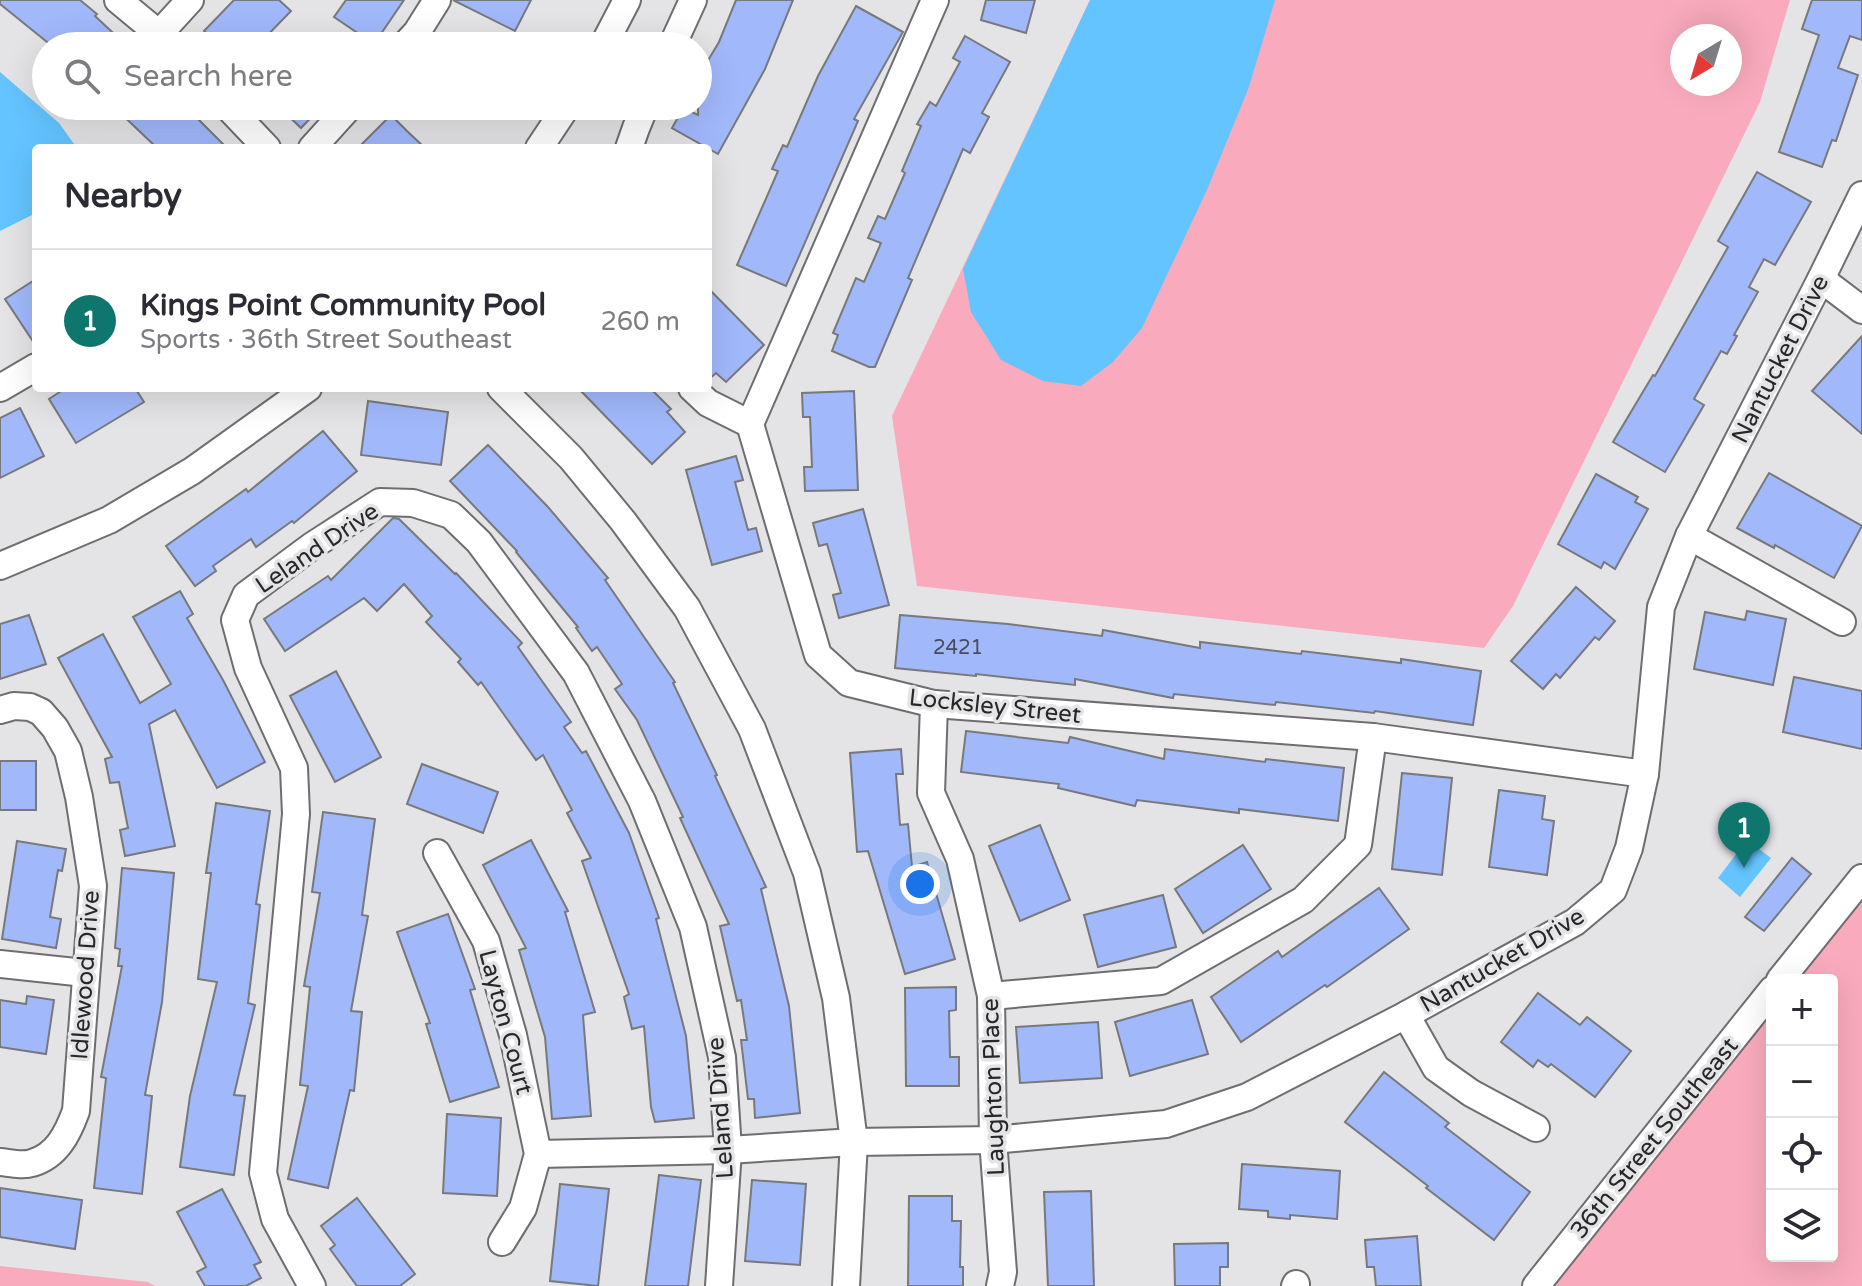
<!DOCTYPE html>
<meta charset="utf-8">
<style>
:root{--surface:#fff;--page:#f7f7f7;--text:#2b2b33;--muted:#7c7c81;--line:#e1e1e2;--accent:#0f766e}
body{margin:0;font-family:"Varela Round",sans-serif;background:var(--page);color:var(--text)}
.controls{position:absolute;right:24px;bottom:24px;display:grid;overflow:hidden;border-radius:8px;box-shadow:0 8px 32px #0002}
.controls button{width:72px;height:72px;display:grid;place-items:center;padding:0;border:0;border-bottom:2px solid var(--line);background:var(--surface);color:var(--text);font:40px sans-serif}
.compass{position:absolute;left:1670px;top:24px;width:72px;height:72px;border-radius:50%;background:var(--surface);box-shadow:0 8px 32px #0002;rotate:218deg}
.you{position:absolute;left:920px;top:884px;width:28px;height:28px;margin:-20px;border:6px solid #fff;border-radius:50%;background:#1a73e8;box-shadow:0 0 0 12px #1a73e833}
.badge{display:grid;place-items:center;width:52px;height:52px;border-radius:50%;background:var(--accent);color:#fff;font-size:26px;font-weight:700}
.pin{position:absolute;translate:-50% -66px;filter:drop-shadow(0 2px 4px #0008)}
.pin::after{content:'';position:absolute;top:42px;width:28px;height:24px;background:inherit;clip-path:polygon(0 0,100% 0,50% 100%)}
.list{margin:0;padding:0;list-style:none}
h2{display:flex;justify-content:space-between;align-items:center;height:104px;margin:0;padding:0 32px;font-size:34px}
h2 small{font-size:26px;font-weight:400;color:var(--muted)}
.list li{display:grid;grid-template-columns:52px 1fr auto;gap:24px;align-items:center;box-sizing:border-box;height:144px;padding:0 32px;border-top:2px solid var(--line)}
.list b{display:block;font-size:30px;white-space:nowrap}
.list p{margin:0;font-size:26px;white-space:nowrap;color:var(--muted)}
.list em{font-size:26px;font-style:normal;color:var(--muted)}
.icon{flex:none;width:44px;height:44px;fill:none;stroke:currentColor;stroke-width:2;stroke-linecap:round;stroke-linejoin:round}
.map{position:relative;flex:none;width:1862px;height:1286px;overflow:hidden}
.search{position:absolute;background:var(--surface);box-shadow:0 8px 32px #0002;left:32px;top:32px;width:680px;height:88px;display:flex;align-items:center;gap:20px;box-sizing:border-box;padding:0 28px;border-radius:44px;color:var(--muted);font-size:30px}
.panel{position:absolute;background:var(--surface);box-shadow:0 8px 32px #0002;left:32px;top:144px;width:680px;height:248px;border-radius:8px}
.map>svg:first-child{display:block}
.green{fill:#f9abbd;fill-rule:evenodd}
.water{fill:#64c4ff}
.building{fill:#a1b8fb;stroke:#78797c;stroke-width:2}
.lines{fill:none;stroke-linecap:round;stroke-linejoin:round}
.minor-casing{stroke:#6e6d70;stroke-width:30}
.minor{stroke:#fff;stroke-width:26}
.labels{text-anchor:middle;stroke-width:7;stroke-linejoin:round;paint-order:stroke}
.number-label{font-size:20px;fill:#464b5d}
.street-label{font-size:24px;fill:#272728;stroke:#e4e3e6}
</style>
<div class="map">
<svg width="1862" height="1286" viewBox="0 0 1862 1286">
<rect width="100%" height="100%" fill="#e4e3e6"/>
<g class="green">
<path d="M1090,0H1790L1760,102L1513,606L1484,648L917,586L892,416ZM1682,36H1730V84H1682Z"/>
<path d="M1862,895V1286H1550L1772,1007V1256H1832V980H1794Z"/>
<path d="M0,1266L148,1282L155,1286H0Z"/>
</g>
<g class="water">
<path d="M1090,0H1275L1249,87L1207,190L1142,328L1113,362L1081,386L1043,381L1001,360L971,312L963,269Z"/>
<path d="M0,72L59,123L77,148H36V213L0,231Z"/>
<path d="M1747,840L1771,858L1740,897L1718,878Z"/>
</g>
<g class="building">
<path d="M0,0H80L97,14L95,16L127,46H52L0,4Z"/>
<path d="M234,0H279L291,11L257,46H221L204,31Z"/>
<path d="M346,0H404L374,44L334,17Z"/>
<path d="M453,0H531L515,31Z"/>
<path d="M736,0H793L765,69L718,154L672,128L683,108L698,115V77L719,42Z"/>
<path d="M986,0H1035L1026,33L981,20Z"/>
<path d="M1812,0H1862V40L1850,36L1838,68L1858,75L1836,141L1832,140L1822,167L1779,152L1819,35L1802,29Z"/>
<path d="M856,6L903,32L854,119L858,121L786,286L737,265L778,171L772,169L783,145L787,147L818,76Z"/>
<path d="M965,36L1010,62L982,113L989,117L970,153L963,149L908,278L912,280L875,367H869L832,351L838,335L833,333L856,278L864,282L881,243L868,238L878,216L885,219L905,173L902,171L921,126L917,124L930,102L936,106L960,62L953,58Z"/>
<path d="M113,106H185L227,148H157Z"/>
<path d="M278,106H322L301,128Z"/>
<path d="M391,115L407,131L425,148H358Z"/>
<path d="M1757,172L1811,202L1775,265L1764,259L1749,287L1758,292L1734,335L1737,336L1727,354L1721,351L1694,399L1704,405L1665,472L1613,442L1653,375L1655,376L1728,247L1718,241Z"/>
<path d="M36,279V346L5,299Z"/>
<path d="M708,288L764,345L726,382L716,373L708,380Z"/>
<path d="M1862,336V434L1812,391Z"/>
<path d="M66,388H135L144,402L76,443L49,399Z"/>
<path d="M578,388H650L671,409L667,412L685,432L652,464Z"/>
<path d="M854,391L858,490L805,491L804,467H812L810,417H803L802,393Z"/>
<path d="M368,401L448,412L441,465L361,455Z"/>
<path d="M20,408L44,456L0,478V418Z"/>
<path d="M323,431L357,471L294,523L292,521L256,547L251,539L213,566L216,571L195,586L166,546L246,489L248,492Z"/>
<path d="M488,445L548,507L608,578L605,580L675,682L673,683L717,775L715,776L766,887L761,889L789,1006L800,1113L755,1118L754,1099H748L741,1040H747L741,1000L737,1001L720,926L729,924L680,818L683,817L637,720L615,689L622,684L597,647L592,651L576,628L578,627L516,552L517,551L450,481Z"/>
<path d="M736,456L743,480L735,482L748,530L756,528L762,551L712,565L686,470Z"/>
<path d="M1769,473L1862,526L1834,578L1775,545L1774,548L1737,528Z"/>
<path d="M1596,474L1638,497L1635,502L1648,509L1615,569L1604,562L1601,568L1558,544Z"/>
<path d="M863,509L889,605L839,618L833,595L841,593L827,544L819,546L813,523Z"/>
<path d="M393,518L399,519L455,574L456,573L522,643L518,647L571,722L564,727L582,753L586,751L629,833L659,918L656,919L686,1036L694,1118L655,1122L651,1107L644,1026L632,1029L624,997L629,994L582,861L591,858L567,813L572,810L543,755L536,760L481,682L478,685L458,662L461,659L426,622L432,616L404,584L377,611L364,598L285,651L264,619L328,576L331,580Z"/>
<path d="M1576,587L1615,621L1599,640L1595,637L1560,678L1556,674L1543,689L1511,661Z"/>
<path d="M180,591L193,614L187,618L223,680L265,762L217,788L175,710L149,724L175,846L125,856L120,830L128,828L119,782L110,783L105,759L112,757L58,658L103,634L140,703L171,684L133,617Z"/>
<path d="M1747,611L1786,619L1773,685L1694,669L1705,612L1745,620Z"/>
<path d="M29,615L46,664L0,679V624Z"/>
<path d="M900,615L1008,624L1102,636L1103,630L1200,648V642L1301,654L1302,651L1401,663V659L1481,671L1473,725L1375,711L1374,713L1276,702L1275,705L1174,694L1173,698L1075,679V685L976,674V676L895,668Z"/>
<path d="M336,671L381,757L335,782L290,696Z"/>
<path d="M1794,677L1862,691V749L1783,732Z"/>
<path d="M966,731L1068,743L1070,737L1164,759L1165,749L1265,762L1266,759L1344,768L1338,821L1239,809V813L1137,800L1135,806L1058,788L1059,784L961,772Z"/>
<path d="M901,749L903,774H896L900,825L908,824L912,867L927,862L955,959L905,974L868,851L857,852L850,753Z"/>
<rect x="0" y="761" width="36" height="49"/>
<path d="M422,764L498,792L483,833L407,804Z"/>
<path d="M1402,773L1452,778L1442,875L1392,869Z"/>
<path d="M1499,790L1545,796L1542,819L1554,821L1547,875L1489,867Z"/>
<path d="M216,803L270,811L256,904L260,905L248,1003L255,1005L234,1095L245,1096L234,1175L180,1167L190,1096L217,982L198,979L211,873H206Z"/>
<path d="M323,812L375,819L362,915L368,916L351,1011L362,1012L354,1091L350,1090L328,1188L288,1179L308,1086L300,1085L310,987L304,986L320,893L312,892Z"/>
<path d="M1040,825L1070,900L1020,921L989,846Z"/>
<path d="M531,840L568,911L565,912L595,1012L583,1015L591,1116L552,1119L545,1037L519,950L526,948L483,865Z"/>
<path d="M17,841L66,849L62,871L58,870L50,917L61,919L56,948L2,939Z"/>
<path d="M1243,845L1271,889L1203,933L1175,889Z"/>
<path d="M1792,858L1811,874L1764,931L1745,917Z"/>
<path d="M122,868L174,873L162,1002L145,1095L152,1096L142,1194L94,1188L106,1078L101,1077L122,966H118L120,949L115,948Z"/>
<path d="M1379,888L1409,929L1327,987L1325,985L1241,1042L1211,997L1278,951L1282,957Z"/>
<path d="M1163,895L1176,947L1098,967L1084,915Z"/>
<path d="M448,914L475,989L470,990L499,1087L450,1102L426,1024L430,1023L397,932Z"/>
<path d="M956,987V1010L949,1011L950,1057H959V1086H906L905,988Z"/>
<path d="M1538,993L1580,1025L1587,1017L1631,1051L1595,1097L1551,1064L1548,1067L1538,1060L1533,1067L1501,1042Z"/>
<path d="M27,996L54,1000L46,1054L0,1047V1000L26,1004Z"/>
<path d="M1192,1000L1208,1054L1130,1076L1115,1022Z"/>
<path d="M1098,1022L1102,1078L1020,1083L1016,1027Z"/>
<path d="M1384,1072L1449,1123L1445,1127L1530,1192L1494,1240L1426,1188L1428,1186L1345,1122Z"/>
<path d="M447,1114L501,1118L497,1196L443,1193Z"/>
<path d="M1242,1164L1340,1171L1337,1219L1290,1215V1219L1268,1217V1211L1239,1209Z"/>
<path d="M659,1175L701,1180L688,1286H645Z"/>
<path d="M752,1180L806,1184L800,1265L745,1261Z"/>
<path d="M560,1184L609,1189L598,1286L550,1281Z"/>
<path d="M0,1188L82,1200L75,1249L0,1237Z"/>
<path d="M222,1189L261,1262L254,1265L261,1278L246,1286H205L197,1272L206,1267L177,1212Z"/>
<path d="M1091,1191L1094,1286H1048L1044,1192Z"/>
<path d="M909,1196H952V1221H961L960,1267H963V1286H908Z"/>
<path d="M357,1198L415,1274L400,1286H357L330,1249L335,1245L321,1226Z"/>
<path d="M1417,1236L1421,1286H1376L1374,1267H1367L1365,1240Z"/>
<path d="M1228,1243V1267H1220V1286H1175L1174,1244Z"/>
</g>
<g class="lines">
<g class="minor-casing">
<g id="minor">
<path d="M118,0L159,34L171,46"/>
<path d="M935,0L750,424L818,655L849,683L934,704L1373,737L1645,774"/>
<path d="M159,34L190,0"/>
<path d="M404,46L417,32L437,0"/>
<path d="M603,46L627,0"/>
<path d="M672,46L693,0"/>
<path d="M227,106L267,148"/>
<path d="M312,148L350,106"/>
<path d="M539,148L567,106"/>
<path d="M629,148L636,128L645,106"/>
<path d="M1821,279L1862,310"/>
<path d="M0,388L36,367"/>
<path d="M501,388L571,458L623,521L687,608L752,729L807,873L836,998L854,1142L846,1286"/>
<path d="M692,388L708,403L750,424"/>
<path d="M1689,536L1842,622"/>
<path d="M0,566L109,520L192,471L308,388"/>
<path d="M934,704L931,793L960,859L991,996L993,1140L1003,1272L1000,1286"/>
<path d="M0,710L14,706L30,707L41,712L55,728L68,751L79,797L93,886L76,1111C68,1133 57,1156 32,1163C23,1166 10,1163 0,1162"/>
<path d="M437,853L486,941L513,1035L538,1154L523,1208L502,1242"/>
<path d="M0,964L85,973"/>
<path d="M1780,980L1862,878"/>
<path d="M991,996L1161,981L1303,900L1358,845L1373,737"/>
<path d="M1406,1015L1436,1068L1471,1093L1536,1128"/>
<path d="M538,1154L728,1150L854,1142L993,1140L1166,1124L1247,1097L1406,1015L1575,922L1613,890L1629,848L1645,774L1661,607L1689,536L1821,279L1862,195"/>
<path d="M312,1286L275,1219L263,1173L296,814L294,768L248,668L235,620L246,595L312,546L380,502L413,503L451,515L479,542L576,673L642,801L693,927L722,1057L728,1150L719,1286"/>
<path d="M1295,1286L1296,1284"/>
<path d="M1536,1286L1772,990"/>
</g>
</g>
<use href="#minor" class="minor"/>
</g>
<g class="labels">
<g class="number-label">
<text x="958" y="654">2421</text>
</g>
<g class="street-label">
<text transform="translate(1780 359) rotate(-63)" y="8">Nantucket Drive</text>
<text transform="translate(317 548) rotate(-34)" y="8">Leland Drive</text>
<text transform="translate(995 706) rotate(6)" y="8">Locksley Street</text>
<text transform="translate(1502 960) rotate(-30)" y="8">Nantucket Drive</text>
<text transform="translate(85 975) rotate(-86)" y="8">Idlewood Drive</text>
<text transform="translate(506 1022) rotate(75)" y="8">Layton Court</text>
<text transform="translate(993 1087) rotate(-92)" y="8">Laughton Place</text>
<text transform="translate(720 1108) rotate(-94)" y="8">Leland Drive</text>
<text transform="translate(1654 1138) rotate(-51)" y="8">36th Street Southeast</text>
</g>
</g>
</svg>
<div class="controls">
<button>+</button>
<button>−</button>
<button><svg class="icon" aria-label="locate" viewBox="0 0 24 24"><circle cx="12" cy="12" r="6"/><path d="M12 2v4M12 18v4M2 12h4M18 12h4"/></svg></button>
<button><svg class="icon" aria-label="layers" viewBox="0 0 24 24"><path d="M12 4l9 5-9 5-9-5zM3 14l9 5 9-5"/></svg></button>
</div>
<svg class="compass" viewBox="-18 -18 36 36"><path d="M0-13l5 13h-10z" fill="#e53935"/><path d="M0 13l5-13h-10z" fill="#7c7c81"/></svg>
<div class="you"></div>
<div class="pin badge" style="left:1744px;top:868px">1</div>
<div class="search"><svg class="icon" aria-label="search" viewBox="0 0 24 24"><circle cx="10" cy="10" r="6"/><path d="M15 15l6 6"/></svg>Search here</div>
<section class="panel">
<h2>Nearby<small></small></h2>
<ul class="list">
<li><span class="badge">1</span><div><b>Kings Point Community Pool</b><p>Sports · 36th Street Southeast</p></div><em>260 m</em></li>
</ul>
</section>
</div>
